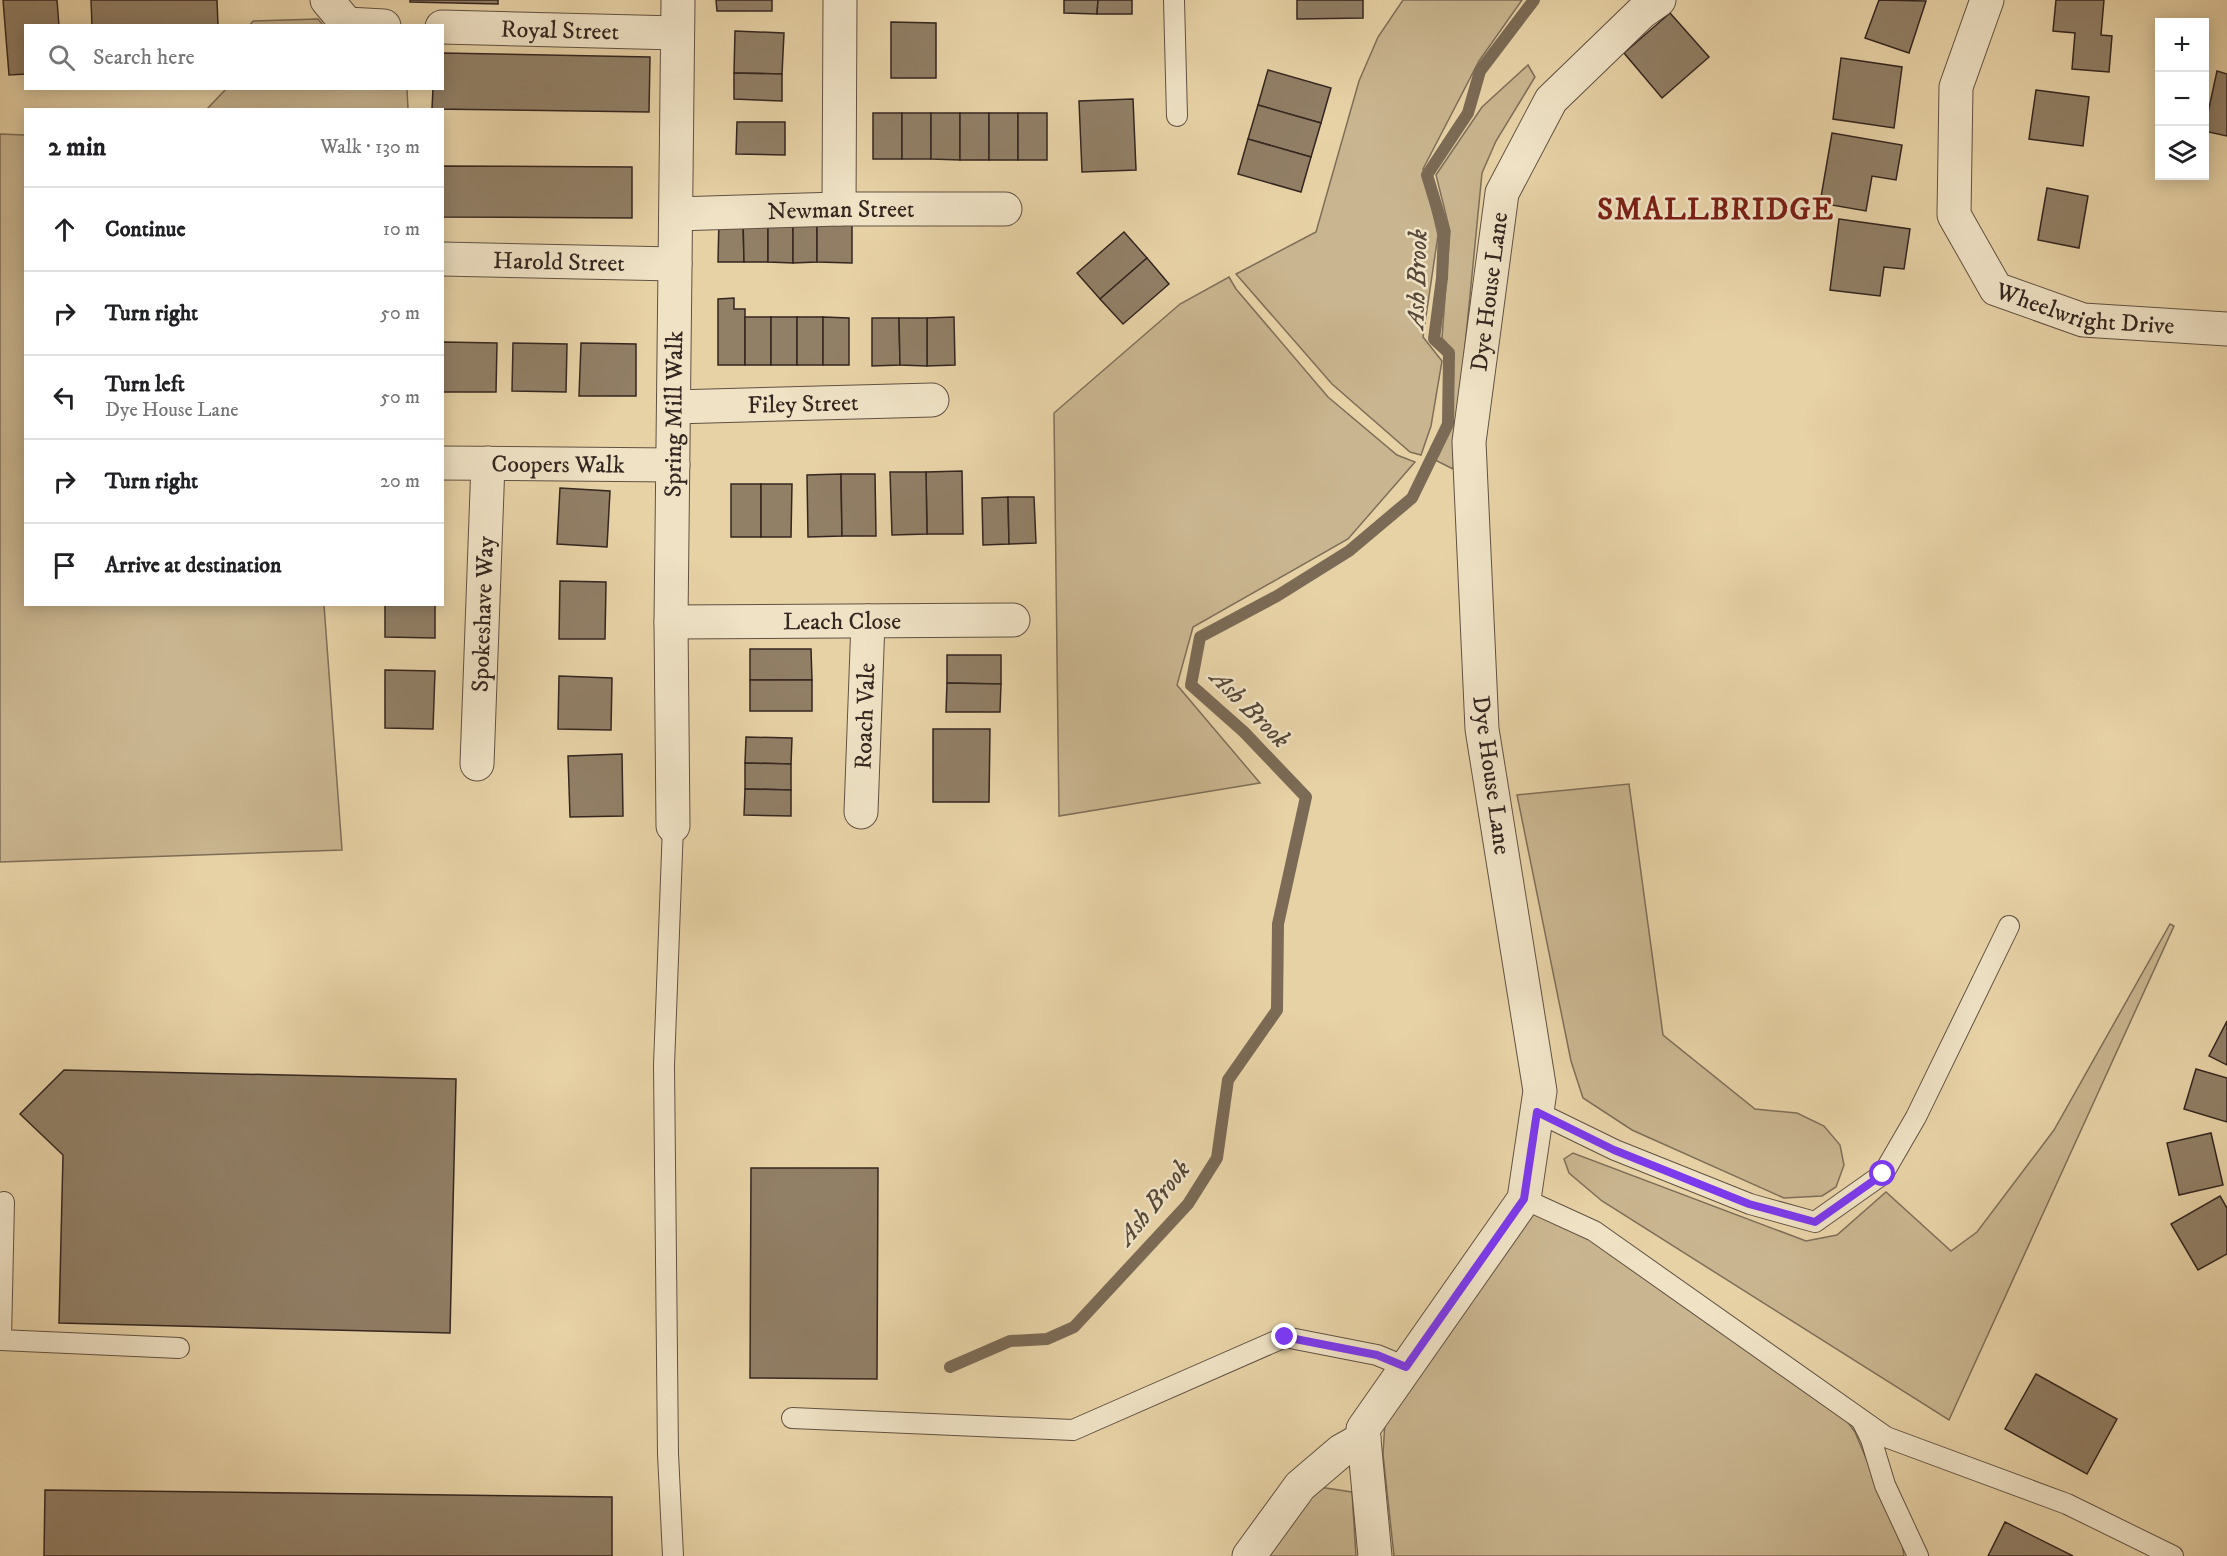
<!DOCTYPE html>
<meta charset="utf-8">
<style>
:root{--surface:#fff;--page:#f6f6f6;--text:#202124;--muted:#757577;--line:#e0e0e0}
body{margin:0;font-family:"IM FELL DW Pica",serif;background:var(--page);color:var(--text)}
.controls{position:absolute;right:18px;top:18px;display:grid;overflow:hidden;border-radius:0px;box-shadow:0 3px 15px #0003}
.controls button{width:54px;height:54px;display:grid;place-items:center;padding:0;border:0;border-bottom:2px solid var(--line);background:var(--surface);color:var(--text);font:30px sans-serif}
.stop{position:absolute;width:18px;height:18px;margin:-14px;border:4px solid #7c3aed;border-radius:50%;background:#fff}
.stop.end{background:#7c3aed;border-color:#fff;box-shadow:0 2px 6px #0008}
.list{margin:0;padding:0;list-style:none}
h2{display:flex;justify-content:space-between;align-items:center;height:78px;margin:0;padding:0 24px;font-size:26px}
h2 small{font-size:20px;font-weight:400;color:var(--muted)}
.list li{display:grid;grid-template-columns:39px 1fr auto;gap:18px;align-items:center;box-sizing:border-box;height:84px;padding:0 24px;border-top:2px solid var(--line)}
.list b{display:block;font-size:22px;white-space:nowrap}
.list p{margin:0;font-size:20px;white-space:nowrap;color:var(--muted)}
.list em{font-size:20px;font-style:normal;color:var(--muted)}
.icon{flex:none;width:33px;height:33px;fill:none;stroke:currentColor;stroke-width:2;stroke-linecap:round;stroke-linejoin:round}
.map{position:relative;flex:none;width:2227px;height:1556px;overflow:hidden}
.search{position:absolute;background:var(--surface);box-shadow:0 3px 15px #0003;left:24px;top:24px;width:420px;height:66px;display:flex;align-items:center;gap:15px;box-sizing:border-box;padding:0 21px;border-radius:0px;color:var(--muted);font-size:22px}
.panel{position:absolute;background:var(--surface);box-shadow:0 3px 15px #0003;left:24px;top:108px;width:420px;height:498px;border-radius:0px}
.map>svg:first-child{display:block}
.green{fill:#c9b58f;stroke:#7e6e58;stroke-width:1.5}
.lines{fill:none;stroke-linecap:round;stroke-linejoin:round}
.stream{stroke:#7b6a55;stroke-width:12}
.building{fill:#917f66;stroke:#342620;stroke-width:1.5}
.service-casing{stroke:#615142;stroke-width:22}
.minor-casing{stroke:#615142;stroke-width:35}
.service{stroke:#efe2c5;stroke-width:20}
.minor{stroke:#efe2c5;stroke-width:33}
.route{stroke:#7c3aed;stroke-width:8}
.labels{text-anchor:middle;stroke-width:5;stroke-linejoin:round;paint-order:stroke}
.street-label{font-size:24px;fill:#342620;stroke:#efe2c5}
.water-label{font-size:26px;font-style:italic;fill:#57483a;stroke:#efe2c5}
.district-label{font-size:30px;font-weight:bold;letter-spacing:1.5px;fill:#7a1f14;stroke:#efe2c5}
</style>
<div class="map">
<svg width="2227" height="1556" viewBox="0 0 2227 1556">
<rect width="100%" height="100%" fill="#e7d2a6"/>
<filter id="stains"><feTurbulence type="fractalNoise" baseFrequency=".00333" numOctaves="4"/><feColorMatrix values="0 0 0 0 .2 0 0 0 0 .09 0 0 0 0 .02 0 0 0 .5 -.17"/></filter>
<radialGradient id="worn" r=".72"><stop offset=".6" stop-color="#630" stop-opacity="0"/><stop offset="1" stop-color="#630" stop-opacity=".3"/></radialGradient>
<g class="green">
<path d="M1403,0H1522L1479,61L1423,169L1438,235L1423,337L1442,361L1431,426L1421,455L1410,452L1332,384L1236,274L1316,232L1359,81L1378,37Z"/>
<path d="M318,19L323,25H250L253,21Z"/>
<path d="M1528,65L1535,77L1496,141L1482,173L1453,469L1435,460L1451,428L1453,350L1442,338L1450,231L1436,175L1482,107Z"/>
<path d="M227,88L407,89L408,109H207Z"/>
<path d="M0,134L25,135L26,604L324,605L342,850L0,862Z"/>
<path d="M1229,277L1236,289L1328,397L1397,455L1415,462L1348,539L1193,627L1177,685L1260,783L1059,816L1054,413L1180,304Z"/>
<path d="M1629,784L1663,1035L1755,1109L1797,1113L1824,1126L1840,1145L1844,1165L1836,1187L1822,1196L1784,1198L1632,1130L1583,1098L1571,1061L1517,795Z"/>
<path d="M2170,924L2174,926L1949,1420L1602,1201L1569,1173L1564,1159L1573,1153L1806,1241L1837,1235L1886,1192L1951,1251L1977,1232L2054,1130Z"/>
<path d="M1549,1202L1819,1383L1855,1432L1902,1544L1904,1556H1394L1383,1454L1385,1422L1528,1216Z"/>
<path d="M1319,1487L1352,1492L1356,1556H1268Z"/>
</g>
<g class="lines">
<path class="stream" d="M950,1367L1010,1341L1047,1339L1074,1327L1188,1204L1217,1158L1228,1080L1277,1010L1278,924L1306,797L1244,732L1191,685L1200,637L1277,596L1349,551L1412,498L1448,424L1449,353L1434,339L1442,278L1444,231L1427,175L1468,113L1480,71L1534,0"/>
</g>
<g class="building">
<path d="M3,0H57L59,26H26V74L9,75Z"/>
<path d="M91,0H217L218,26H92Z"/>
<path d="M410,0H498V4L410,2Z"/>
<path d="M716,0H772V11H717Z"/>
<path d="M1064,0H1098L1097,14L1064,13Z"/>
<path d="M1098,0H1132V14H1097Z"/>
<path d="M1297,0H1363V18L1297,19Z"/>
<path d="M1879,0L1926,1L1909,53L1865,38Z"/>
<path d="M2056,0H2104L2101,35L2112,36L2109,72L2072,69L2075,33L2053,31Z"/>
<path d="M1670,13L1709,57L1662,98L1624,53Z"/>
<path d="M891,22L936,23V78H891Z"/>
<path d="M735,31L784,33L782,74L734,73Z"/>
<path d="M442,53L650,57L649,112L432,109L433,88H442Z"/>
<path d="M1841,58L1902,67L1894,128L1833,119Z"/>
<path d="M1268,70L1331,88L1321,123L1258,105Z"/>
<path d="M2217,71L2227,74V136L2204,131Z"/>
<path d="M734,73L782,74V101L734,99Z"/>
<path d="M2036,90L2089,97L2083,146L2029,139Z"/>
<path d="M1133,99L1136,170L1082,172L1079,101Z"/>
<path d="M1258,105L1321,123L1311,157L1248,139Z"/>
<rect x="873" y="113" width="29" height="46"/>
<rect x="902" y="113" width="29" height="46"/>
<path d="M931,113H960V160L931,159Z"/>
<rect x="960" y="113" width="29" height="47"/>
<rect x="989" y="113" width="29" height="47"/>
<rect x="1018" y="113" width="29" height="47"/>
<path d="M737,122H785V155L736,154Z"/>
<path d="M1832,133L1902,145L1896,180L1872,176L1866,211L1820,203Z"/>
<path d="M1248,139L1311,157L1301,192L1238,174Z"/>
<path d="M442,166L632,167V218L442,217Z"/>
<path d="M2047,188L2088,196L2079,248L2038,240Z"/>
<path d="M719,219H743L744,262H718Z"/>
<path d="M743,219H768V262H744Z"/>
<path d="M768,219H793V263L768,262Z"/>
<path d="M793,219H817V262L793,263Z"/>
<path d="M817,219H852V263L817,262Z"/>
<path d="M1839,219L1910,229L1904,269L1884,267L1880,296L1830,290Z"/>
<path d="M1124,232L1147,258L1100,299L1077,273Z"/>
<path d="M1147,258L1169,284L1123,324L1100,299Z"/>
<path d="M734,298V309H745V365H718V299Z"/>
<rect x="745" y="317" width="26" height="48"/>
<rect x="771" y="317" width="26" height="48"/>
<rect x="797" y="317" width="26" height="48"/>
<path d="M823,317L849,318V365H823Z"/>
<path d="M954,317L955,365L927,366V318Z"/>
<path d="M872,318H899L900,365L872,366Z"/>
<path d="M899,318H927V366L900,365Z"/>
<path d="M443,342L497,343L496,392H442Z"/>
<path d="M513,343L567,344L566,392L512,391Z"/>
<path d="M581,343L636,344V396H579Z"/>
<path d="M962,471L963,534H927L926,472Z"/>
<path d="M890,472H926L927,534L892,535Z"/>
<path d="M841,474L842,536L808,537L807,475Z"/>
<path d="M841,474H875L876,536H842Z"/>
<rect x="731" y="484" width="30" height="53"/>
<path d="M761,484H792L791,537H761Z"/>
<path d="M560,488L610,491L607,547L557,544Z"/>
<path d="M1008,497L1009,544L983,545L982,498Z"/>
<path d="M1008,497H1034L1036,543L1009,544Z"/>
<path d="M560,581L606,582L605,639H559Z"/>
<path d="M385,604H435V638L385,637Z"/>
<path d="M750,649H811L812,680H750Z"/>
<path d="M947,655H1001V684L947,683Z"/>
<path d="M385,670L435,671L433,729L385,728Z"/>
<path d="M559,676L612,678L611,730L558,729Z"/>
<rect x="750" y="680" width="62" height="31"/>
<path d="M947,683L1001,684L1000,712H946Z"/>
<path d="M933,729H990L989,802H933Z"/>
<path d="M746,737L792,738L791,764L745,763Z"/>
<path d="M622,754L623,816L570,817L568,756Z"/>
<path d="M745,763L791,764V790L745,789Z"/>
<path d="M745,789L791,790V816L744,815Z"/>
<path d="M2227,1021V1065L2209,1056Z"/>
<path d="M2196,1069L2227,1078V1122L2184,1109Z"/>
<path d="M64,1070L456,1079L450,1333L59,1323L63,1155L20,1114Z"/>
<path d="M2211,1133L2223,1185L2179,1195L2167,1143Z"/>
<path d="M751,1168H878L877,1379L750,1378Z"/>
<path d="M2220,1196L2227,1208V1254L2198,1270L2171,1224Z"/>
<path d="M2036,1374L2117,1419L2087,1474L2005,1429Z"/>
<path d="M45,1490L612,1497V1556H44Z"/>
<path d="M2005,1522L2073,1556H1988Z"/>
</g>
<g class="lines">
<g class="service-casing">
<g id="service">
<path d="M1174,0L1177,116"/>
<path d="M673,826L664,1065L668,1454L673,1556"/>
<path d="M1537,1112L1615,1150L1750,1204L1815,1222L1883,1174L1916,1117L2009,926"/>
<path d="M1524,1199L1594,1231L1886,1437L2067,1504L2173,1556"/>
<path d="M1,1339L4,1202"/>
<path d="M0,1340L179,1348"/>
<path d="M792,1418L1073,1430L1285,1337L1377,1355L1406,1367"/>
<path d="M1862,1421L1871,1439L1885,1485L1918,1556"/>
</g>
</g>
<g class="minor-casing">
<g id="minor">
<path d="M327,0L347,24L384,26"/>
<path id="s1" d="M1987,0L1956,87L1954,215L1996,289L2083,320L2227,329"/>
<path id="s2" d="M442,27L677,33"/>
<path d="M839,209L840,0"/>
<path id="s3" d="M676,214L839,209H1005"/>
<path id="s4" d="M442,259L675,264"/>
<path id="s5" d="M674,407L932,400"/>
<path id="s6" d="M442,463L673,465"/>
<path id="s7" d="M671,622L1013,620"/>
<path id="s8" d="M477,764L488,463"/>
<path id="s9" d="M861,812L868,621"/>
<path id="s10" d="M673,826L671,622L678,0"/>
<path d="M1249,1556L1300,1486L1341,1451L1364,1438"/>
<path id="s11" d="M1375,1556L1363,1429L1524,1199L1540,1091L1482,729L1469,442L1502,193L1551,100L1642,12L1659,0"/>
</g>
</g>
<use href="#service" class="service"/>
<use href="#minor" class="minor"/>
</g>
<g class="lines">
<path class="route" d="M1285,1337L1377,1355L1406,1367L1524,1199L1537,1112L1614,1150L1749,1204L1815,1222L1883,1174"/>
</g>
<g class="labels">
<g class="street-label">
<text dy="8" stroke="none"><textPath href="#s2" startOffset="118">Royal Street</textPath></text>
<text dy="8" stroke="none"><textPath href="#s3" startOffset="165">Newman Street</textPath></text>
<text dy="8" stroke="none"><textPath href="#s4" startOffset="117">Harold Street</textPath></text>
<text dy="8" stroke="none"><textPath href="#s11" startOffset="1323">Dye House Lane</textPath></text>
<text dy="8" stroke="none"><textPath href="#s1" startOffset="398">Wheelwright Drive</textPath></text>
<text dy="8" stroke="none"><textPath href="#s5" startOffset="129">Filey Street</textPath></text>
<text dy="8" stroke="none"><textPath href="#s10" startOffset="412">Spring Mill Walk</textPath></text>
<text dy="8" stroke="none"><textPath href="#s6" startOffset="116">Coopers Walk</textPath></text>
<text dy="8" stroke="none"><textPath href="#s8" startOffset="150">Spokeshave Way</textPath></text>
<text dy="8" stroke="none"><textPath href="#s7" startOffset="171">Leach Close</textPath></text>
<text dy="8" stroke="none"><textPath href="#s9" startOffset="96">Roach Vale</textPath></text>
<text transform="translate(1492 775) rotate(82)" y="8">Dye House Lane</text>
</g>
<g class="water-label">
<text transform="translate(1416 279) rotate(-88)" y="9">Ash Brook</text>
<text transform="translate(1251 708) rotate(45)" y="9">Ash Brook</text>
<text transform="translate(1153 1202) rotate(-51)" y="9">Ash Brook</text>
</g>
<g class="district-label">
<text x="1716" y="219">SMALLBRIDGE</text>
</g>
</g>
<rect width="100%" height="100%" filter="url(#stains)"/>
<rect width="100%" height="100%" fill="url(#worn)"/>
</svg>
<div class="controls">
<button>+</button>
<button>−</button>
<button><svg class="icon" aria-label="layers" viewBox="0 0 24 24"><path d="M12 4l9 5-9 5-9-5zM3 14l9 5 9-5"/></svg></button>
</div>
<div class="stop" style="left:1883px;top:1174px"></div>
<div class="stop end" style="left:1285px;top:1337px"></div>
<div class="search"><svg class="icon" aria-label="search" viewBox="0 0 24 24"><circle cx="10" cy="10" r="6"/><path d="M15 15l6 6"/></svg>Search here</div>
<section class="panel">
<h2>2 min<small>Walk · 130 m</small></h2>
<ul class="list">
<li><svg class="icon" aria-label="ahead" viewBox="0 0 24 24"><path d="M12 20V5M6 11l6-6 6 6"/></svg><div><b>Continue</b></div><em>10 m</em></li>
<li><svg class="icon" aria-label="right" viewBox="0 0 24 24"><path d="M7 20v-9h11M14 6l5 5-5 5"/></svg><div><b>Turn right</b></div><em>50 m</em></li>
<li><svg class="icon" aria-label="left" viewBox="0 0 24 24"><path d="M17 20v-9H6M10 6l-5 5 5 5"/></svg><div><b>Turn left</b><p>Dye House Lane</p></div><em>50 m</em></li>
<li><svg class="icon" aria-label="right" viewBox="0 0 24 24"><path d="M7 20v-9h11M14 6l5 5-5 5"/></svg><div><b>Turn right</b></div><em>20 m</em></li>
<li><svg class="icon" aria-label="arrive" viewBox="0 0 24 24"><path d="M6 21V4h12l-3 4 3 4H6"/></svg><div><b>Arrive at destination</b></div></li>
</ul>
</section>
</div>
